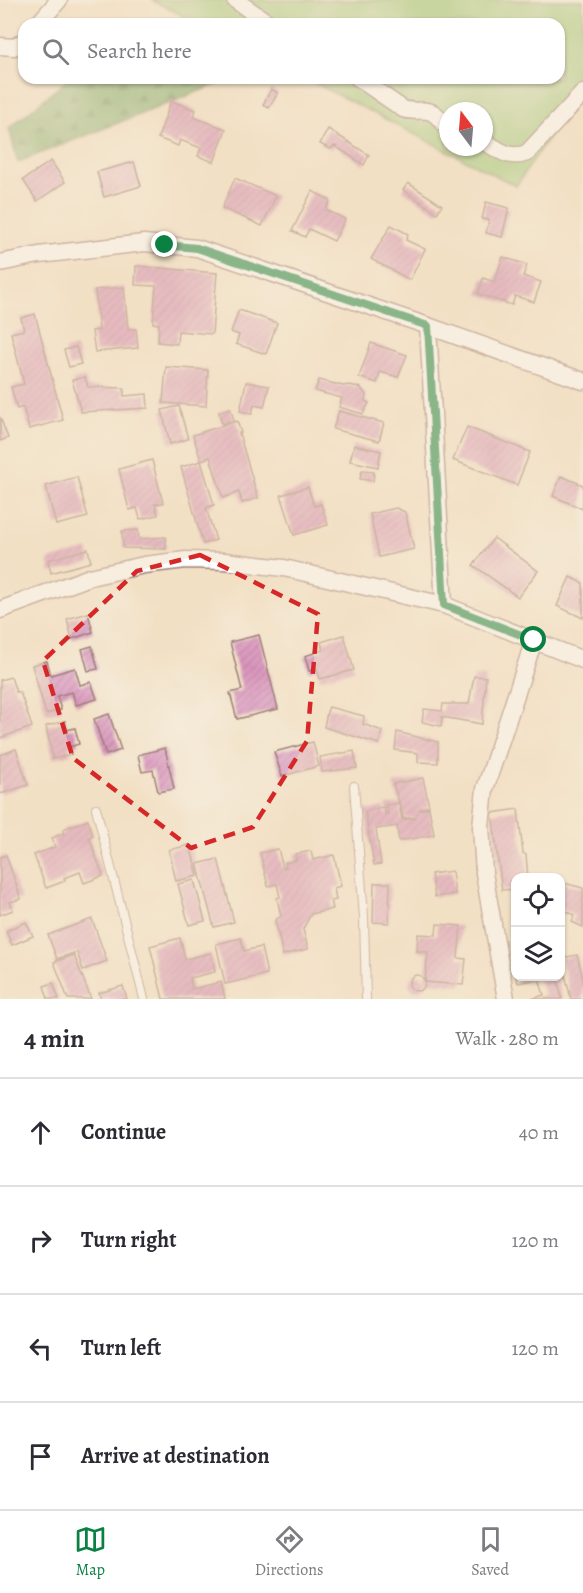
<!DOCTYPE html>
<meta charset="utf-8">
<style>
:root{--surface:#fff;--page:#f7f7f7;--text:#2b2b33;--muted:#7c7c81;--line:#e1e1e2;--accent:#0b8043}
body{margin:0;font-family:Alegreya,serif;background:var(--page);color:var(--text)}
.controls{position:absolute;right:18px;bottom:18px;display:grid;overflow:hidden;border-radius:12px;box-shadow:0 2px 4px #0004}
.controls button{width:54px;height:54px;display:grid;place-items:center;padding:0;border:0;border-bottom:2px solid var(--line);background:var(--surface);color:var(--text);font:30px sans-serif}
.compass{position:absolute;left:439px;top:102px;width:54px;height:54px;border-radius:50%;background:var(--surface);box-shadow:0 2px 4px #0004;rotate:344deg}
.stop{position:absolute;width:18px;height:18px;margin:-14px;border:4px solid #0b8043;border-radius:50%;background:#fff}
.stop.end{background:#0b8043;border-color:#fff;box-shadow:0 2px 6px #0008}
.list{margin:0;padding:0;list-style:none}
h2{display:flex;justify-content:space-between;align-items:center;height:78px;margin:0;padding:0 24px;font-size:26px}
h2 small{font-size:20px;font-weight:400;color:var(--muted)}
.list li{display:grid;grid-template-columns:39px 1fr auto;gap:18px;align-items:center;box-sizing:border-box;height:108px;padding:0 24px;border-top:2px solid var(--line)}
.list b{display:block;font-size:22px;white-space:nowrap}
.list em{font-size:20px;font-style:normal;color:var(--muted)}
.icon{flex:none;width:33px;height:33px;fill:none;stroke:currentColor;stroke-width:2;stroke-linecap:round;stroke-linejoin:round}
.map{position:relative;flex:none;width:583px;height:999px;overflow:hidden}
.search{position:absolute;background:var(--surface);box-shadow:0 2px 4px #0004;left:18px;right:18px;top:18px;height:66px;display:flex;align-items:center;gap:15px;box-sizing:border-box;padding:0 21px;border-radius:18px;color:var(--muted);font-size:22px}
.sheet{height:510px;background:var(--surface)}
nav{display:flex;justify-content:space-around;align-items:center;box-sizing:border-box;height:84px;border-top:2px solid var(--line);background:var(--surface);font-size:16px;color:var(--muted)}
nav a{display:grid;justify-items:center;gap:3px}
nav .on{color:var(--accent)}
.map>svg:first-child{display:block}
.green{fill:#98c877;stroke:#717451;stroke-width:1.5;fill-rule:evenodd}
.forest{fill:url(#forest-firs);stroke:#62664a;stroke-width:1.5}
.building{fill:url(#building-hatch)}
.lines{fill:none;stroke-linecap:round;stroke-linejoin:round}
.lane-casing{stroke:#9e8078;stroke-width:10}
.street-casing{stroke:#9e8078;stroke-width:19}
.lane{stroke:#fff;stroke-width:8}
.street{stroke:#fff;stroke-width:16}
.route{stroke:#0b8043;stroke-width:8}
.marked{fill:none;stroke:#d62828;stroke-width:4.5;stroke-dasharray:12 8;stroke-linejoin:round}
</style>
<div class="map">
<svg width="583" height="999" viewBox="0 0 583 999">
<defs>
<pattern id="forest-firs" width="22" height="20" patternUnits="userSpaceOnUse" patternTransform="scale(1.5)"><rect width="22" height="20" fill="#7aac68"/><path d="M5 1l3.5 6h-7zM16 11l3.5 6h-7z" fill="#668b56"/></pattern>
<pattern id="building-hatch" width="6" height="6" patternUnits="userSpaceOnUse" patternTransform="scale(1.5)"><rect width="6" height="6" fill="#d88dba"/><path d="M-1 1l2-2M0 6l6-6M5 7l2-2" fill="none" stroke="#b17397"/></pattern>
</defs>
<rect width="100%" height="100%" fill="#f7f3e8"/>
<filter id="ink" filterUnits="userSpaceOnUse"><feTurbulence type="fractalNoise" baseFrequency=".0167" numOctaves="2"/><feDisplacementMap in="SourceGraphic" scale="12" xChannelSelector="R" yChannelSelector="G"/><feConvolveMatrix kernelMatrix="1 2 1 2 8 2 1 2 1" color-interpolation-filters="sRGB"/></filter>
<filter id="wash" filterUnits="userSpaceOnUse"><feTurbulence type="fractalNoise" baseFrequency=".008" numOctaves="4" result="noise"/><feDisplacementMap in="SourceGraphic" scale="24" xChannelSelector="R" yChannelSelector="G"/><feGaussianBlur stdDeviation="1.35" result="paint"/><feColorMatrix in="noise" values="0 0 0 0 0 0 0 0 0 0 0 0 0 0 0 0 0 1.4 0 .05"/><feComposite in="paint" operator="in"/></filter>
<g filter="url(#wash)">
<rect width="100%" height="100%" fill="#f2e0c4"/>
<path class="green" d="M152,0H583V85L516,186L305,78H559V24H199ZM448,111H484V147H448Z"/>
<path class="forest" d="M70,78H233L18,162L9,128Z"/>
<g id="blocks">
<g class="building">
<path d="M271,89L278,93L269,108L263,105Z"/>
<path d="M171,101L196,110L193,117L226,129L214,162L198,156L201,148L180,140L178,146L158,138Z"/>
<path d="M328,129L369,155L364,165L335,146L330,149L320,144Z"/>
<path d="M51,161L65,182L37,201L23,180Z"/>
<path d="M134,162L141,186L104,197L97,172Z"/>
<path d="M235,178L276,196L262,226L222,208Z"/>
<path d="M408,183L442,205L437,213L403,190Z"/>
<path d="M312,191L330,200L326,210L345,219L334,241L309,229L305,237L292,231Z"/>
<path d="M486,202L509,208L502,237L486,233L489,220L482,219Z"/>
<path d="M391,225L408,234L406,240L425,249L410,280L371,259Z"/>
<path d="M503,257L527,265L523,276L541,282L534,302L515,296L512,305L478,294L483,278L494,282Z"/>
<path d="M136,266L217,273L212,334L178,331L177,344L158,342L159,324L153,323L156,286L135,285Z"/>
<path d="M124,287L128,329H136L138,348L95,352L92,331L99,330L95,290Z"/>
<path d="M239,310L277,323L266,354L236,344L239,335L231,332Z"/>
<path d="M35,314L63,420L29,429L23,407L17,409L11,387L24,384L11,333L24,330L21,318Z"/>
<path d="M371,343L407,355L398,377L380,372L377,383L359,377Z"/>
<path d="M76,347L81,364L69,367L64,350Z"/>
<path d="M166,367L208,370L206,406L163,403Z"/>
<path d="M85,377L88,387L124,388V396L147,394L148,408L81,412L72,380Z"/>
<path d="M319,380L343,386L350,385L361,388L366,395L365,401L369,403L363,414L339,407L342,398L315,391Z"/>
<path d="M246,382L269,386L264,407L254,405L252,414L240,411Z"/>
<path d="M179,406L188,439L170,444L162,410Z"/>
<path d="M230,408L234,420L222,424L219,412Z"/>
<path d="M339,411L384,423L379,441L333,429Z"/>
<path d="M0,417L8,438L0,441Z"/>
<path d="M237,421L241,433H239L258,498L242,503L239,492L223,498L210,457L201,460L193,435Z"/>
<path d="M467,427L530,452L517,485L453,460Z"/>
<path d="M354,445L381,451L378,467L350,461Z"/>
<path d="M152,460L163,503L155,504L158,515L140,519L137,508L129,510L119,469Z"/>
<path d="M201,461L214,505L206,508L216,540L203,544L181,467Z"/>
<path d="M362,470L374,472L373,481L360,479Z"/>
<path d="M561,476L583,485V509L553,496Z"/>
<path d="M77,477L88,517L56,525L46,486Z"/>
<path d="M308,487L314,506L321,504L328,525L294,535L281,495Z"/>
<path d="M396,508L405,512L414,549L379,557L370,514Z"/>
<path d="M138,530L139,539L166,537V549L123,548L122,531Z"/>
<path d="M494,538L538,571L518,597L473,565Z"/>
<path d="M88,549L91,562L51,573L48,560Z"/>
<path d="M570,577L583,583V618L557,606Z"/>
<path d="M88,613L93,632L72,639L67,619Z"/>
<path d="M259,635L278,709L237,719L230,693L242,690L230,642Z"/>
<path d="M344,635L354,670L320,679L317,669L309,671L305,656L323,650L321,642Z"/>
<path d="M92,646L98,669L88,671L82,649Z"/>
<path d="M47,661L51,675L75,668L80,685L91,682L97,699L76,705L72,692L57,696L61,710L46,714L32,665Z"/>
<path d="M474,676L486,677L482,724L442,717L441,726L422,722L424,709L442,711L443,704H469Z"/>
<path d="M11,677L16,692H20L32,727L0,738V680Z"/>
<path d="M329,707L364,716L363,724L382,731L379,744L324,727L327,712Z"/>
<path d="M109,714L121,750L106,755L94,719Z"/>
<path d="M65,721L67,730L75,728L79,744L69,747L71,754L53,759L46,726Z"/>
<path d="M397,732L438,742V763L418,762V753L395,750Z"/>
<path d="M313,742L319,766L282,776L274,752Z"/>
<path d="M165,748L174,789L158,792L153,770L142,772L138,755Z"/>
<path d="M16,749L28,785L0,794V755Z"/>
<path d="M354,751L357,768L322,772L320,757Z"/>
<path d="M423,778L429,806L419,810L429,808L434,835L399,841L397,826L376,829L381,864L374,865L365,811L384,807L385,814H388L386,805L399,803L402,820L416,818H403L401,808L393,784Z"/>
<path d="M518,809L523,853L526,855L528,878H516V889L502,890L492,813Z"/>
<path d="M88,820L93,836L89,837L103,876L84,883L80,872L64,878L65,881L46,888L34,855L55,847L52,838L64,833L63,829Z"/>
<path d="M190,845L198,876L176,881L169,850Z"/>
<path d="M278,849L283,868L286,867L285,863L296,860L295,854L311,851L313,860L334,855L341,886L334,888L336,900L331,901L333,909L311,914L303,929L308,949L283,955L275,920L281,916L277,898L280,897L277,884L268,886L260,853Z"/>
<path d="M6,855L21,899L10,902L13,910L0,915V857Z"/>
<path d="M218,859L234,922L214,927L197,864Z"/>
<path d="M452,871L455,894L435,897L431,874Z"/>
<path d="M194,880L205,921L189,925L178,884Z"/>
<path d="M560,882L583,888V927L572,922L574,915L560,908Z"/>
<path d="M374,883H390L389,923L373,922Z"/>
<path d="M92,919L107,961L83,970L77,952L57,959L48,935Z"/>
<path d="M26,922L33,936L12,945L6,931Z"/>
<path d="M437,924L461,926L458,958L466,959L463,985L425,982L428,952L417,951L418,934L436,935Z"/>
<path d="M180,938L185,959L211,953L215,972L190,978L192,989L221,982L225,999H163L150,946Z"/>
<path d="M241,938L244,951L261,947L267,974L225,984L216,944Z"/>
<path d="M74,955L91,999H68L54,962Z"/>
<path d="M577,955L583,978V999H571L561,958Z"/>
<circle cx="417" cy="983" r="8"/>
<path d="M516,976H557L562,999H531L544,995L539,979L518,983Z"/>
<path d="M53,983L59,999H48L44,986Z"/>
<path d="M123,986L127,999H101L99,993Z"/>
</g>
</g>
</g>
<g filter="url(#ink)">
<use href="#blocks" fill-opacity="0" stroke="#9e8078" stroke-width="1.5"/>
<g class="lines">
<g class="lane-casing">
<g id="lane">
<path d="M354,786L364,917L366,999"/>
<path d="M96,808L144,999"/>
</g>
</g>
<g class="street-casing">
<g id="street">
<path d="M235,0L270,24"/>
<path d="M38,24L59,0"/>
<path d="M0,46L14,47L24,41"/>
<path d="M358,78L403,109C414,113 425,108 433,113C439,116 442,123 448,127"/>
<path d="M484,141C498,150 510,160 527,153L583,93"/>
<path d="M0,263L39,255L144,243L197,248L428,326"/>
<path d="M444,605L428,326L583,381"/>
<path d="M0,610L90,577L144,565L186,560L224,561L284,568L444,605L583,660"/>
<path d="M506,999L484,873L481,826L485,789L534,640"/>
</g>
</g>
<use href="#lane" class="lane"/>
<use href="#street" class="street"/>
</g>
</g>
<g class="lines" filter="url(#ink)">
<path class="route" d="M165,245L197,248L428,326L444,605L534,640"/>
</g>
<path d="M0 0H583V999H0ZM200,555L318,614L307,741L253,827L191,848L73,758L43,661L137,571Z" fill="#f2e0c4" fill-opacity=".55" fill-rule="evenodd"/>
<path class="marked" d="M200,555L318,614L307,741L253,827L191,848L73,758L43,661L137,571Z"/>
</svg>
<div class="controls">
<button><svg class="icon" aria-label="locate" viewBox="0 0 24 24"><circle cx="12" cy="12" r="6"/><path d="M12 2v4M12 18v4M2 12h4M18 12h4"/></svg></button>
<button><svg class="icon" aria-label="layers" viewBox="0 0 24 24"><path d="M12 4l9 5-9 5-9-5zM3 14l9 5 9-5"/></svg></button>
</div>
<svg class="compass" viewBox="-18 -18 36 36"><path d="M0-13l5 13h-10z" fill="#e53935"/><path d="M0 13l5-13h-10z" fill="#7c7c81"/></svg>
<div class="stop" style="left:534px;top:640px"></div>
<div class="stop end" style="left:165px;top:245px"></div>
<div class="search"><svg class="icon" aria-label="search" viewBox="0 0 24 24"><circle cx="10" cy="10" r="6"/><path d="M15 15l6 6"/></svg>Search here</div>
</div>
<section class="sheet">
<h2>4 min<small>Walk · 280 m</small></h2>
<ul class="list">
<li><svg class="icon" aria-label="ahead" viewBox="0 0 24 24"><path d="M12 20V5M6 11l6-6 6 6"/></svg><div><b>Continue</b></div><em>40 m</em></li>
<li><svg class="icon" aria-label="right" viewBox="0 0 24 24"><path d="M7 20v-9h11M14 6l5 5-5 5"/></svg><div><b>Turn right</b></div><em>120 m</em></li>
<li><svg class="icon" aria-label="left" viewBox="0 0 24 24"><path d="M17 20v-9H6M10 6l-5 5 5 5"/></svg><div><b>Turn left</b></div><em>120 m</em></li>
<li><svg class="icon" aria-label="arrive" viewBox="0 0 24 24"><path d="M6 21V4h12l-3 4 3 4H6"/></svg><div><b>Arrive at destination</b></div></li>
</ul>
</section>
<nav>
<a class="on"><svg class="icon" aria-label="map" viewBox="0 0 24 24"><path d="M3 6l6-2 6 2 6-2v14l-6 2-6-2-6 2zM9 4v14M15 6v14"/></svg>Map</a>
<a><svg class="icon" aria-label="directions" viewBox="0 0 24 24"><path d="M12 3l9 9-9 9-9-9zM9 14v-3h6M13 9l2 2-2 2"/></svg>Directions</a>
<a><svg class="icon" aria-label="saved" viewBox="0 0 24 24"><path d="M7 4h10v16l-5-4-5 4z"/></svg>Saved</a>
</nav>
